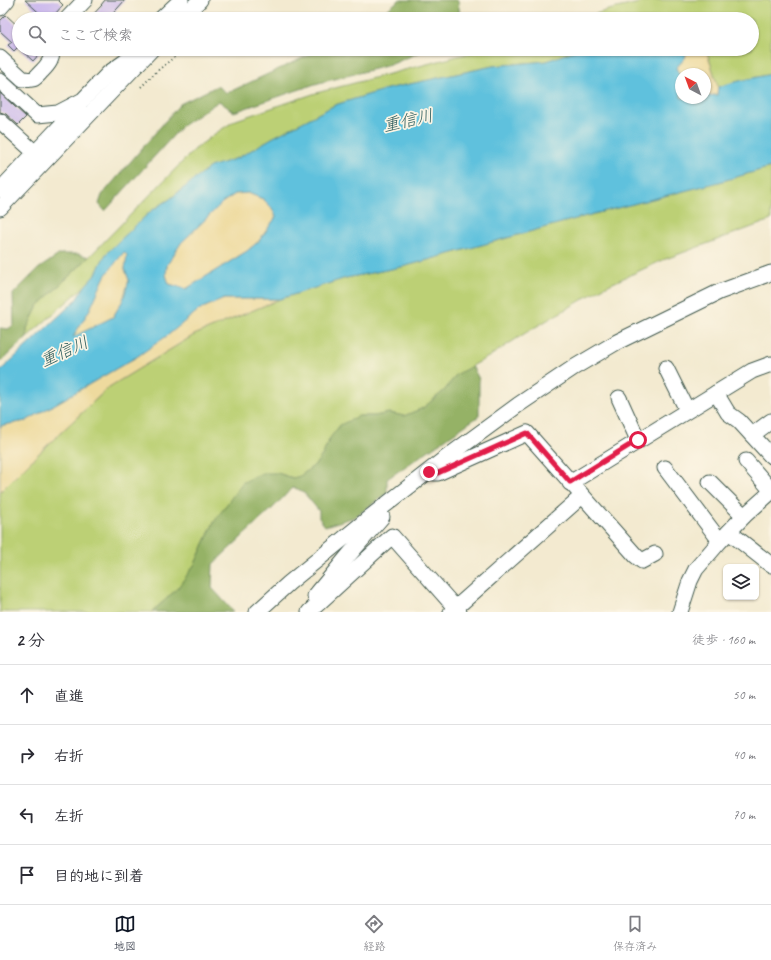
<!DOCTYPE html>
<html lang="ja">
<meta charset="utf-8">
<style>
:root{--surface:#fff;--page:#f2f2f3;--text:#2b2b33;--muted:#7c7c81;--line:#e1e1e2;--accent:#111827}
body{margin:0;font-family:Caveat,"Klee One",sans-serif;background:var(--page);color:var(--text)}
.controls{position:absolute;right:12px;bottom:12px;display:grid;overflow:hidden;border-radius:6px;box-shadow:0 1px 3px #0004}
.controls button{width:36px;height:36px;display:grid;place-items:center;padding:0;border:0;border-bottom:1px solid var(--line);background:var(--surface);color:var(--text);font:20px sans-serif}
.compass{position:absolute;left:675px;top:68px;width:36px;height:36px;border-radius:50%;background:var(--surface);box-shadow:0 1px 3px #0004;rotate:319deg}
.stop{position:absolute;width:12px;height:12px;margin:-9px;border:3px solid #e11d48;border-radius:50%;background:#fff}
.stop.end{background:#e11d48;border-color:#fff;box-shadow:0 1px 4px #0008}
.list{margin:0;padding:0;list-style:none}
h2{display:flex;justify-content:space-between;align-items:center;height:52px;margin:0;padding:0 16px;font-size:17px}
h2 small{font-size:13px;font-weight:400;color:var(--muted)}
.list li{display:grid;grid-template-columns:26px 1fr auto;gap:12px;align-items:center;box-sizing:border-box;height:60px;padding:0 16px;border-top:1px solid var(--line)}
.list b{display:block;font-size:15px;white-space:nowrap}
.list em{font-size:13px;font-style:normal;color:var(--muted)}
.icon{flex:none;width:22px;height:22px;fill:none;stroke:currentColor;stroke-width:2;stroke-linecap:round;stroke-linejoin:round}
.map{position:relative;flex:none;width:771px;height:612px;overflow:hidden}
.search{position:absolute;background:var(--surface);box-shadow:0 1px 3px #0004;left:12px;right:12px;top:12px;height:44px;display:flex;align-items:center;gap:10px;box-sizing:border-box;padding:0 14px;border-radius:22px;color:var(--muted);font-size:15px}
.sheet{height:292px;background:var(--surface)}
nav{display:flex;justify-content:space-around;align-items:center;box-sizing:border-box;height:56px;border-top:1px solid var(--line);background:var(--surface);font-size:11px;color:var(--muted)}
nav a{display:grid;justify-items:center;gap:2px}
nav .on{color:var(--accent)}
.map>svg:first-child{display:block}
.green{fill:#bcd074;stroke:#6e8654}
.forest{fill:#95b266;stroke:#5a784d}
.sand{fill:#eeda9e;stroke:#868c69}
.water{fill:#5fc1dd;stroke:#3f7f88;fill-rule:evenodd}
.building{fill:#c5b1ee}
.lines{fill:none;stroke-linecap:round;stroke-linejoin:round}
.minor-casing{stroke:#3f574b;stroke-width:17}
.path{stroke:#3f574b;stroke-width:2;stroke-dasharray:1 3;stroke-linecap:butt}
.minor{stroke:#fff;stroke-width:15}
.route{stroke:#e11d48;stroke-width:5}
.labels{text-anchor:middle;stroke-width:3.5;stroke-linejoin:round;paint-order:stroke}
.water-label{font-size:17px;font-style:italic;fill:#2f5e5e;stroke:#fcf5e5}
</style>
<div class="map">
<svg width="771" height="612" viewBox="0 0 771 612">
<rect width="100%" height="100%" fill="#fcf5e5"/>
<filter id="ink" filterUnits="userSpaceOnUse"><feTurbulence type="fractalNoise" baseFrequency=".025" numOctaves="2"/><feDisplacementMap in="SourceGraphic" scale="8" xChannelSelector="R" yChannelSelector="G"/><feConvolveMatrix kernelMatrix="1 2 1 2 8 2 1 2 1" color-interpolation-filters="sRGB"/></filter>
<filter id="wash" filterUnits="userSpaceOnUse"><feTurbulence type="fractalNoise" baseFrequency=".012" numOctaves="4" result="noise"/><feDisplacementMap in="SourceGraphic" scale="16" xChannelSelector="R" yChannelSelector="G"/><feGaussianBlur stdDeviation="0.9" result="paint"/><feColorMatrix in="noise" values="0 0 0 0 0 0 0 0 0 0 0 0 0 0 0 0 0 1.4 0 .05"/><feComposite in="paint" operator="in"/></filter>
<g filter="url(#wash)">
<rect width="100%" height="100%" fill="#f3ead0"/>
<g class="green">
<path d="M652,0H771V74L735,82L718,87L706,49H752V19H580L608,10Z"/>
<path d="M485,49H581L576,50L547,61L493,66L387,89L335,105L272,138L238,158L210,167L170,199L151,211L106,254L101,263L96,274L85,286L27,337V328L38,306L89,257L194,150L216,133L236,120L316,93Z"/>
<path d="M771,167V220L663,260L604,287L527,332L490,356L456,375L445,390L423,408L404,416L389,413L375,416H359L330,438L323,454L316,464L300,477L293,478L277,473L214,522L195,564L177,589L152,612H0V492L35,457L109,387L194,335L280,299L346,278L406,266L586,216L719,182Z"/>
</g>
<g class="forest">
<path d="M399,0H458C458,7 461,12 459,19H376Z"/>
<path d="M322,49H427L390,65L315,84L234,112L219,101L182,126L105,211L99,204L102,195L180,104L217,86L227,93Z"/>
<path d="M60,254H79L89,257L38,306L27,328V337L0,362V328L8,329L14,325L13,294L38,269Z"/>
<path d="M472,366L479,379V416L387,479V493L355,517L325,526L319,518V511L305,494L298,489L292,488L276,505L213,564L212,588L233,611L231,612H152L177,589L195,564L214,522L242,483L262,473H277L293,478L300,476L316,464L323,454L330,438L340,425L359,416H375L389,413L404,416L423,408L445,390L456,375Z"/>
</g>
<g class="sand">
<path d="M687,49H706L718,87L717,95L705,96V74H681V78L676,68L685,58Z"/>
<path d="M248,193L263,199L272,208L276,217L259,241L247,251L186,289L169,284L166,275L167,265L181,243L223,202L235,194Z"/>
<path d="M123,251L127,255L125,269L129,280L123,300L113,317L72,338L90,309L105,276Z"/>
<path d="M224,299H280L194,335L109,387L35,457L0,492V427L3,425L26,421L138,356L168,335L200,309Z"/>
</g>
<path class="water" d="M581,49H687L685,58L676,68L681,78V98H705V96L717,95L718,87L735,82L771,74V167L719,182L586,216L406,266L346,278L280,299H224L200,309L168,335L138,356L26,421L3,425L0,427V371L76,300L85,286L96,274L101,263L106,254L116,244L151,211L170,199L210,167L238,158L272,138L335,105L387,89L493,66L547,61L576,50ZM248,193L263,199L272,208L276,217L259,241L247,251L186,289L169,284L166,275L167,265L181,243L223,202L235,194ZM124,252L127,255L125,269L129,280L123,300L113,317L73,337L90,309L105,276Z"/>
<g id="blocks">
<g class="building">
<path d="M25,0H58L63,5L55,14L53,13L47,19H46Z"/>
<path d="M105,0H125L108,19H89L102,5H101Z"/>
<path d="M6,15L19,27V49L18,47L14,51L8,45L12,42L0,31V21Z"/>
<path d="M20,49H42V51L33,61Z"/>
<path d="M0,93L26,117L18,125L6,114L0,112Z"/>
</g>
</g>
</g>
<g filter="url(#ink)">
<use href="#blocks" fill-opacity="0" stroke="#3f574b" stroke-width="1"/>
<g class="lines">
<g class="minor-casing">
<g id="minor">
<path d="M0,8L7,0"/>
<path d="M67,19L85,0"/>
<path d="M161,19L181,0"/>
<path d="M181,19L200,0"/>
<path d="M0,58L23,79C26,79 30,80 33,79C36,78 39,74 42,71C48,65 54,58 51,49"/>
<path d="M0,81L37,115L58,113L83,100L109,73L140,51L143,50"/>
<path d="M0,121L42,159"/>
<path d="M0,190L69,117L79,106"/>
<path d="M0,208L152,49"/>
<path d="M666,368L687,410"/>
<path d="M716,393L728,413L739,421L771,456"/>
<path d="M619,398L638,440"/>
<path d="M752,435L771,421"/>
<path d="M746,461L771,490"/>
<path d="M665,468L720,541"/>
<path d="M434,473H438L527,433L636,556L642,561L655,554"/>
<path d="M710,482L744,516"/>
<path d="M570,483L752,371L771,364"/>
<path d="M729,532L771,565"/>
<path d="M315,596L348,556L382,517"/>
<path d="M257,612L289,583L370,517L443,460L518,405L573,368L617,342L719,292L771,273"/>
<path d="M309,612L392,536L459,612"/>
<path d="M451,612L582,496"/>
<path d="M680,612L690,581L696,569L720,541L744,516L771,492"/>
</g>
</g>
<path class="path" d="M141,87L156,72L184,49"/>
<use href="#minor" class="minor"/>
</g>
</g>
<g class="lines" filter="url(#ink)">
<path class="route" d="M429,472L438,473L527,433L570,482L638,440"/>
</g>
<g class="labels">
<g class="water-label">
<text transform="translate(408 120) rotate(-12)" y="6">重信川</text>
<text transform="translate(64 351) rotate(-24)" y="6">重信川</text>
</g>
</g>
</svg>
<div class="controls">
<button><svg class="icon" aria-label="layers" viewBox="0 0 24 24"><path d="M12 4l9 5-9 5-9-5zM3 14l9 5 9-5"/></svg></button>
</div>
<svg class="compass" viewBox="-18 -18 36 36"><path d="M0-13l5 13h-10z" fill="#e53935"/><path d="M0 13l5-13h-10z" fill="#7c7c81"/></svg>
<div class="stop" style="left:638px;top:440px"></div>
<div class="stop end" style="left:429px;top:472px"></div>
<div class="search"><svg class="icon" aria-label="search" viewBox="0 0 24 24"><circle cx="10" cy="10" r="6"/><path d="M15 15l6 6"/></svg>ここで検索</div>
</div>
<section class="sheet">
<h2>2 分<small>徒歩 · 160 m</small></h2>
<ul class="list">
<li><svg class="icon" aria-label="ahead" viewBox="0 0 24 24"><path d="M12 20V5M6 11l6-6 6 6"/></svg><div><b>直進</b></div><em>50 m</em></li>
<li><svg class="icon" aria-label="right" viewBox="0 0 24 24"><path d="M7 20v-9h11M14 6l5 5-5 5"/></svg><div><b>右折</b></div><em>40 m</em></li>
<li><svg class="icon" aria-label="left" viewBox="0 0 24 24"><path d="M17 20v-9H6M10 6l-5 5 5 5"/></svg><div><b>左折</b></div><em>70 m</em></li>
<li><svg class="icon" aria-label="arrive" viewBox="0 0 24 24"><path d="M6 21V4h12l-3 4 3 4H6"/></svg><div><b>目的地に到着</b></div></li>
</ul>
</section>
<nav>
<a class="on"><svg class="icon" aria-label="map" viewBox="0 0 24 24"><path d="M3 6l6-2 6 2 6-2v14l-6 2-6-2-6 2zM9 4v14M15 6v14"/></svg>地図</a>
<a><svg class="icon" aria-label="directions" viewBox="0 0 24 24"><path d="M12 3l9 9-9 9-9-9zM9 14v-3h6M13 9l2 2-2 2"/></svg>経路</a>
<a><svg class="icon" aria-label="saved" viewBox="0 0 24 24"><path d="M7 4h10v16l-5-4-5 4z"/></svg>保存済み</a>
</nav>
